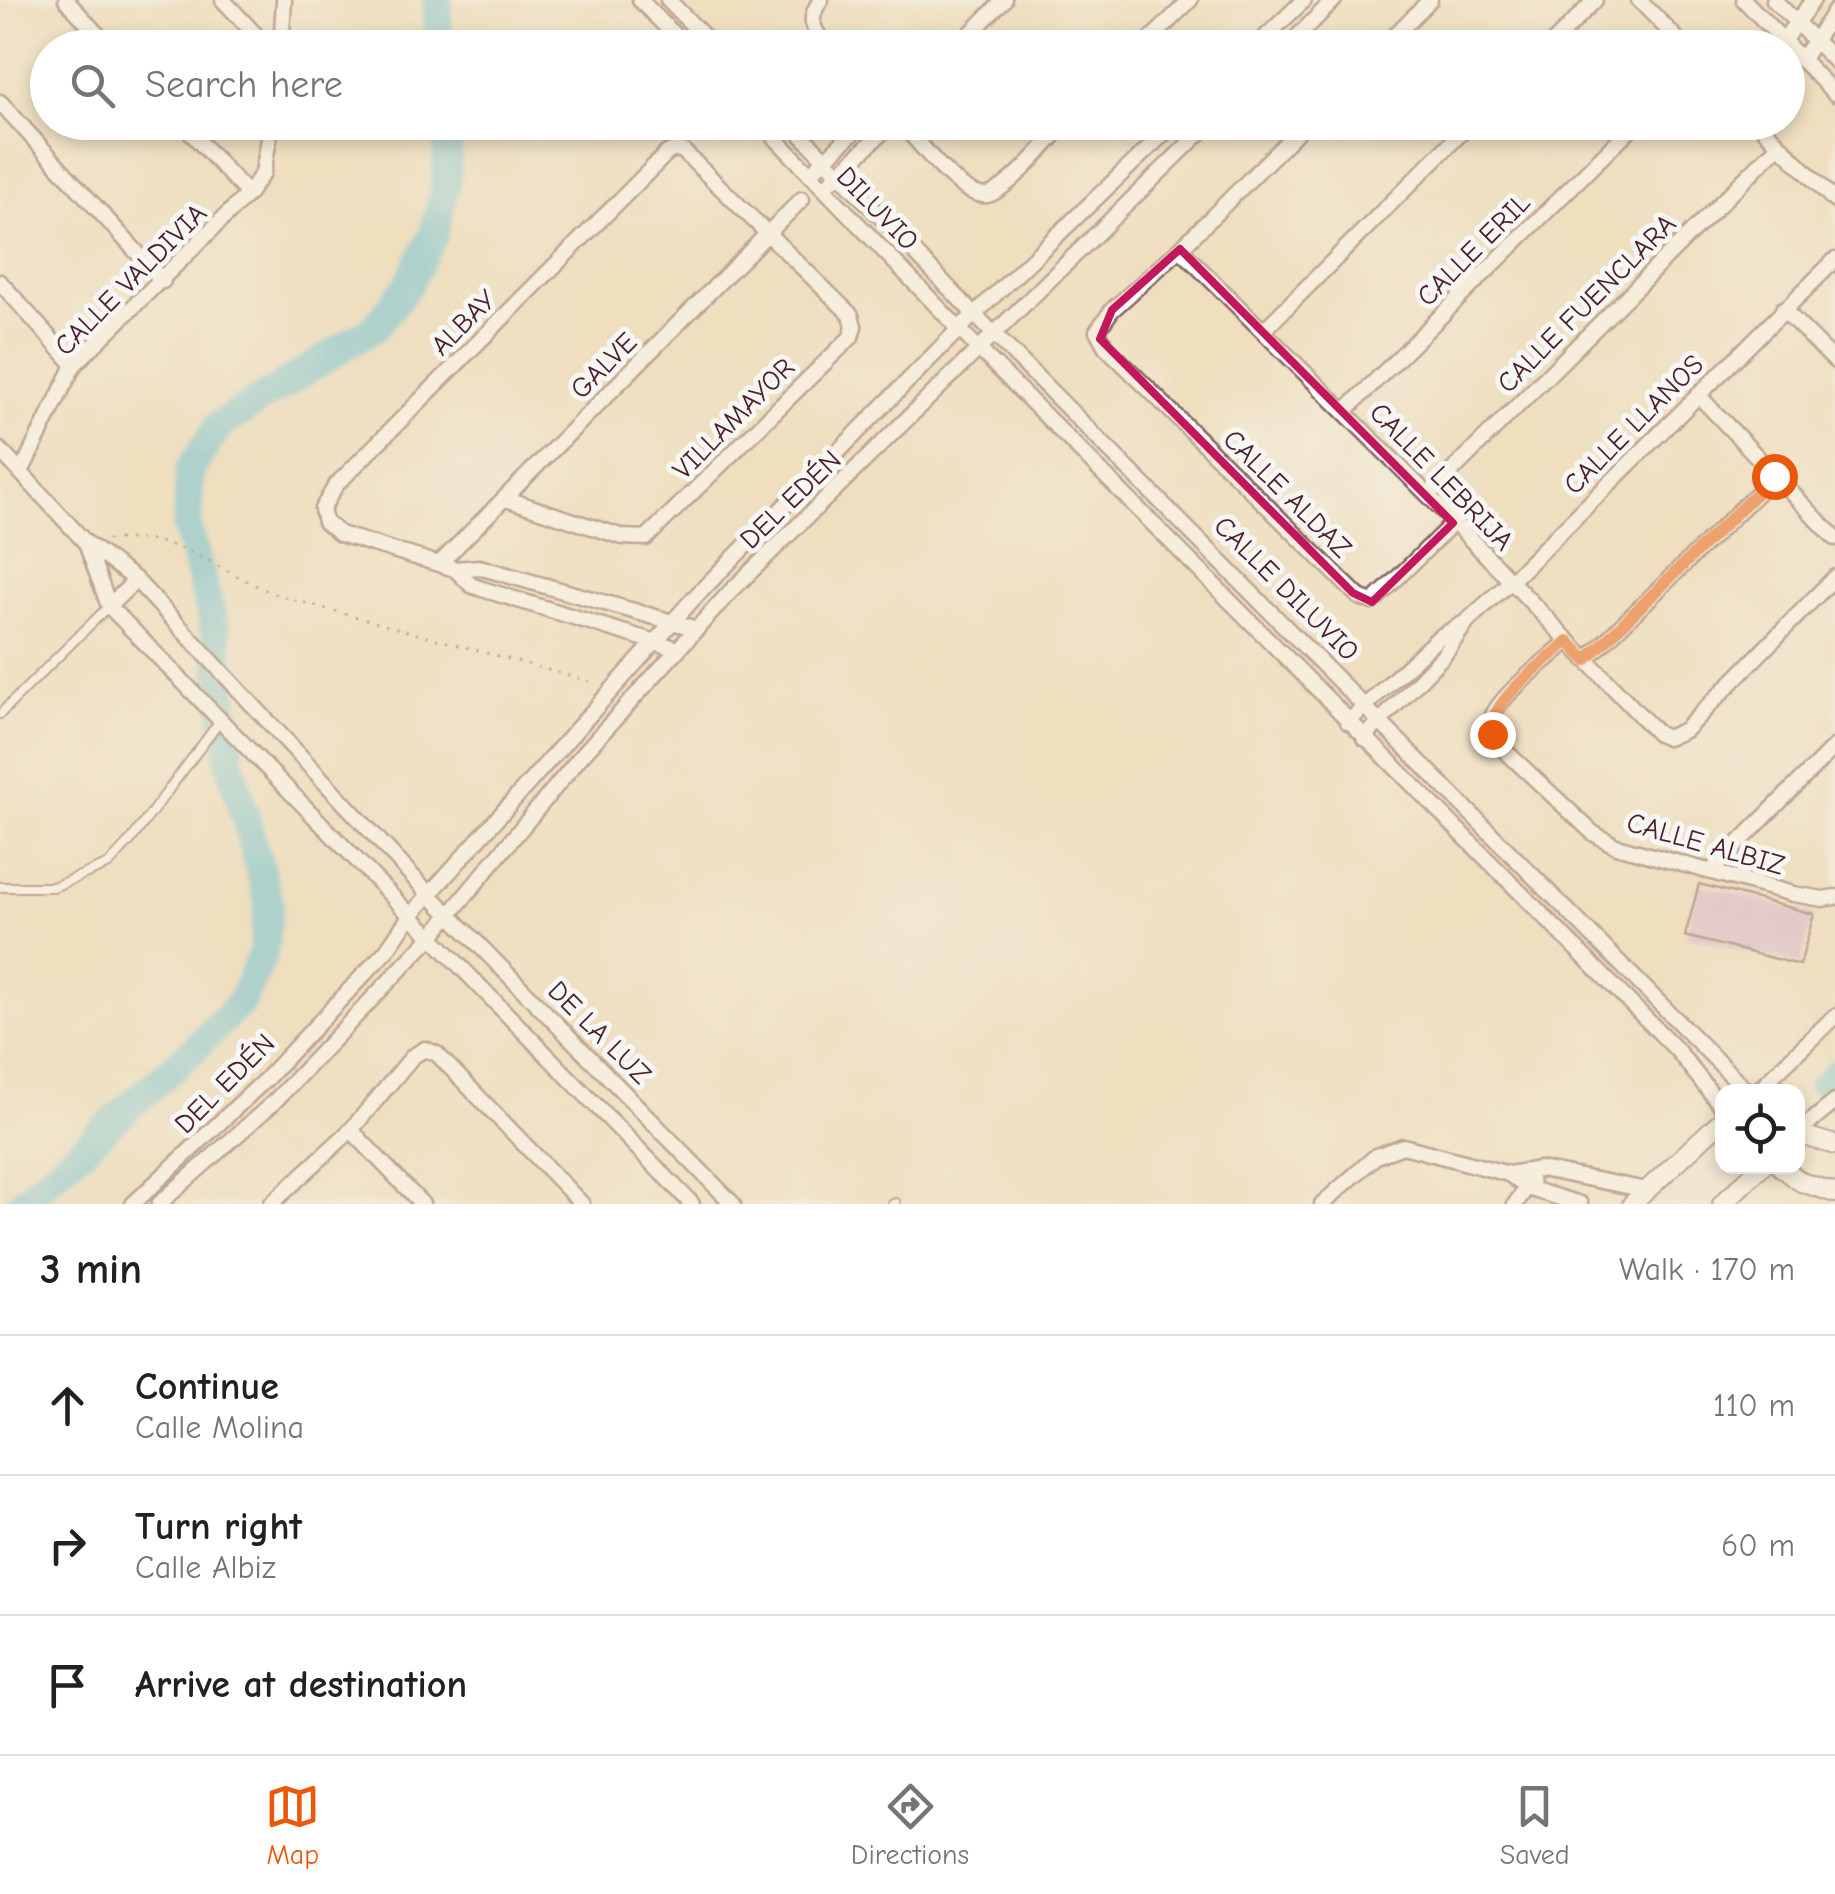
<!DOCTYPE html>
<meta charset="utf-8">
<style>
:root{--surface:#fff;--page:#f2f2f2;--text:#202124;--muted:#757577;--line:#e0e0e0;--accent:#ea580c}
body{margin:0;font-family:"Comic Neue",sans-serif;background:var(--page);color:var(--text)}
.controls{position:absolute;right:30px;bottom:30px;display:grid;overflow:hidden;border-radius:20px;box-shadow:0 5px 15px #0003}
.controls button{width:90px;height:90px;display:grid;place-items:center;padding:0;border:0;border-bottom:2px solid var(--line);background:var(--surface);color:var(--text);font:50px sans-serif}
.stop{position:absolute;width:30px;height:30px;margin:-22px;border:8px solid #ea580c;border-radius:50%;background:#fff}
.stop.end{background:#ea580c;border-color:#fff;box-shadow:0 2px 10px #0008}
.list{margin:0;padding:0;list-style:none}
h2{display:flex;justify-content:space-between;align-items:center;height:130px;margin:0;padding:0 40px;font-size:42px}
h2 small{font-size:32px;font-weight:400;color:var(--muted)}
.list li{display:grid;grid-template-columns:65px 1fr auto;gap:30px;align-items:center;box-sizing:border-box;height:140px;padding:0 40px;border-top:2px solid var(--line)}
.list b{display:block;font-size:38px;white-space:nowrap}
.list p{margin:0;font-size:32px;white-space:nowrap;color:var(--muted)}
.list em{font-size:32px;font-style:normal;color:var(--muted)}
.icon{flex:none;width:55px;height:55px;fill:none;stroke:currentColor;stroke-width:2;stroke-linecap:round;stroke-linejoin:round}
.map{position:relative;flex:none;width:1835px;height:1204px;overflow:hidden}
.search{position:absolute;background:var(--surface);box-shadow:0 5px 15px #0003;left:30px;right:30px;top:30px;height:110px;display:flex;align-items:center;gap:25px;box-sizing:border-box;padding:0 35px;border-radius:55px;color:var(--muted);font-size:38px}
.sheet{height:550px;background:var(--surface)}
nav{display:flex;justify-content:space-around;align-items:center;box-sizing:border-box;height:140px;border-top:2px solid var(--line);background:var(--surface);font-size:28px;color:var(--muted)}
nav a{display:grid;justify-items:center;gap:5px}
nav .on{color:var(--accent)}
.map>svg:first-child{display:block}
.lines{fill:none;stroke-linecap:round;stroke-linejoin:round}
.canal{stroke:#5ec1dc;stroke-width:18}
.river{stroke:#5ec1dc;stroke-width:30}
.building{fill:#d0afd3}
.service-casing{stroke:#84625f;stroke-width:12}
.minor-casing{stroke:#84625f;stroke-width:19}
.tertiary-casing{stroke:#84625f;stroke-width:22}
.path{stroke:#84625f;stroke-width:2.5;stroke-dasharray:2.5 8;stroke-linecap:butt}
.service{stroke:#fff;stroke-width:8}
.minor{stroke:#fff;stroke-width:14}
.tertiary{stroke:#fff;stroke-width:18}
.route{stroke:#ea580c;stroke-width:12}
.marked{fill:none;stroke:#c2185b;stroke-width:8;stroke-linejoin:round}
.labels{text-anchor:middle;stroke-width:10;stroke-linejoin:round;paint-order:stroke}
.street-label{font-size:28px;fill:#4a1f2b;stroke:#f6f6f2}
</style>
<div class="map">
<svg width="1835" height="1204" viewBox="0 0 1835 1204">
<rect width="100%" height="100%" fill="#f6f6f2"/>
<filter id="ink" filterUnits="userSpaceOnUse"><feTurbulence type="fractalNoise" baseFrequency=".01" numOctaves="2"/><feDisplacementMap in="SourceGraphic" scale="20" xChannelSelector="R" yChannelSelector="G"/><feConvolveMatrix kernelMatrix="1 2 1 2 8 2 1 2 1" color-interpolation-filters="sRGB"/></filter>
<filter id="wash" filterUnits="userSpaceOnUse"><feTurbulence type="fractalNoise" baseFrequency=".0048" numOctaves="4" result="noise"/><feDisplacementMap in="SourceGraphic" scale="40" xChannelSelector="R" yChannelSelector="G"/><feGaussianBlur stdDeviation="2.25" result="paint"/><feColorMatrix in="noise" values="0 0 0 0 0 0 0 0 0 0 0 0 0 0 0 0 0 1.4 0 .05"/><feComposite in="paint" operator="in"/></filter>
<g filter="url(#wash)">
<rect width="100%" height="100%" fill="#efdfbf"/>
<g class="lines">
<path class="canal" d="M1816,1086L1835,1067"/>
<g class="river">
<path d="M437,0L439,48"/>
<path d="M20,1204L191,1052L241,1002L263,953L269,903L230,762L216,633L187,526L190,470L218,426L374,328L408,285L433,236L446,183L449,122"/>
</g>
</g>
<g id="blocks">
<path class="building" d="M1699,884L1814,914L1800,965L1685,936Z"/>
</g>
</g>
<g filter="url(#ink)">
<use href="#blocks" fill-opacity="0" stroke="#84625f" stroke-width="2.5"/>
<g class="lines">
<g class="service-casing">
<g id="service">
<path d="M0,714L109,606"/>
<path d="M0,887H53L109,864L131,840L220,721"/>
<path d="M893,1204L896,1203"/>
</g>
</g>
<g class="minor-casing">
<g id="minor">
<path d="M66,0L110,48"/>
<path d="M223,0L268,48"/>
<path d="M640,0L687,48"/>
<path d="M668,0L715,48"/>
<path d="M821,0C806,20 813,31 829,48"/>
<path d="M1639,0L1686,48"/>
<path d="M1744,0L1835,94"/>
<path d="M1774,0L1835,61"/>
<path d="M1783,41L1813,0"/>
<path d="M281,48L284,0"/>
<path d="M956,48L1004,0"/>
<path d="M1142,48L1190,0"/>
<path d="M1254,48L1304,0"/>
<path d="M1286,48L1334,0"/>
<path d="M1382,48L1430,0"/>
<path d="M1548,48L1595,0"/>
<path d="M1801,60L1835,11"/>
<path d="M0,102L163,281"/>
<path d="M181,122L248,194"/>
<path d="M760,122L959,329L1676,1049L1722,1107"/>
<path d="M789,122L974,314L1748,1092"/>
<path d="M901,122C917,140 965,205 991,194C1016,182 1047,142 1067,122"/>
<path d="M1307,122L1180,249L1112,310L1097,331L1106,347L1359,597L1372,602L1379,596L1453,523"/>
<path d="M1757,122L1835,201"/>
<path d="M810,174L864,122"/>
<path d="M824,188L893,122"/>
<path d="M1180,249L1428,495L1658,734L1667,738L1685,730L1835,577"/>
<path d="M0,282L74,365"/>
<path d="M1783,309L1835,361"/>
<path d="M1264,330L1472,122"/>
<path d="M1698,395L1835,538"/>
<path d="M1345,411L1637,122"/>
<path d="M0,450L86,543L136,580L431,896L733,1204"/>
<path d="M21,472L74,365L248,194L263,173L272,122"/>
<path d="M1428,495L1779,145"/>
<path d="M506,499L623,537L646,538L851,337L854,326L851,315L683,151L675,149L667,153L336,485L322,509L325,522L340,534L455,569L479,567L697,629"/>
<path d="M86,543L109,606L692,1204"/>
<path d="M439,564L802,199"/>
<path d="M455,569L471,585L482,589L678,649"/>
<path d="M109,606L136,580"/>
<path d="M1568,641C1550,658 1497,697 1491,720C1488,731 1494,740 1502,748L1593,833L1616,846L1793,894L1823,899L1835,897"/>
<path d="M1586,660L1775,476"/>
<path d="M1348,722L1438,638L1466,622L1510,582L1835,260"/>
<path d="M1364,738L1444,655L1466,623"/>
<path d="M1711,871L1835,746"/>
<path d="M1756,1092L1835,1016"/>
<path d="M351,1130L422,1204"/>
<path d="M1798,1132L1835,1102"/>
<path d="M1509,1174L1540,1169L1647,1190"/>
<path d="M133,1204L265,1080L386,951L410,916L693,599L959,329L1176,122"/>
<path d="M159,1204L273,1103L431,937L582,755L730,592L1211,122"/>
<path d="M271,1204L351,1130L413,1056L425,1049L437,1054L582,1204"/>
<path d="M1322,1204L1376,1156L1403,1146L1509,1174L1527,1188L1580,1204"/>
<path d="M1515,1204L1531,1182"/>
</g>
</g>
<g class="tertiary-casing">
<g id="tertiary">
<path d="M1798,1134L1835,1145"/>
<path d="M1780,1166L1801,1182L1835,1193"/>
<path d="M1632,1204L1722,1120"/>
<path d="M1722,1204L1762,1166"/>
</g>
</g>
<path class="path" d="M107,540C188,532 217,574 284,597L595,683"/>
<use href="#service" class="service"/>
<use href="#minor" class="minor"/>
<use href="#tertiary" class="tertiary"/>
</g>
</g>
<g class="lines" filter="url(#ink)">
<path class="route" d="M1492,734C1485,704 1547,661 1568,641L1586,660L1774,476"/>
</g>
<path d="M0 0H1835V1204H0ZM1180,249L1453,523L1372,602L1353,593L1100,339L1112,310Z" fill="#efdfbf" fill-opacity=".55" fill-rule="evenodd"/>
<path class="marked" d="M1180,249L1453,523L1372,602L1353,593L1100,339L1112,310Z"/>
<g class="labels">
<g class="street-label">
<text transform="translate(878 208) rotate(46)" y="10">DILUVIO</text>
<text transform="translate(1473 249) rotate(-45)" y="10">CALLE ERIL</text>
<text transform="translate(130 279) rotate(-45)" y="10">CALLE VALDIVIA</text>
<text transform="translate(1586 303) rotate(-45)" y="10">CALLE FUENCLARA</text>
<text transform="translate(463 322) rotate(-45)" y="10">ALBAY</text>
<text transform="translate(603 365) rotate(-45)" y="10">GALVE</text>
<text transform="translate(733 418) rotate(-45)" y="10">VILLAMAYOR</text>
<text transform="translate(1633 424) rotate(-45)" y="10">CALLE LLANOS</text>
<text transform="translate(1442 476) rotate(46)" y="10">CALLE LEBRIJA</text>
<text transform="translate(1288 493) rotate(45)" y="10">CALLE ALDAZ</text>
<text transform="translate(790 499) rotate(-44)" y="10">DEL EDÉN</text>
<text transform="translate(1287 588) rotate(45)" y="10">CALLE DILUVIO</text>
<text transform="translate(1706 843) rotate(16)" y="10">CALLE ALBIZ</text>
<text transform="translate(600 1032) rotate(45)" y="10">DE LA LUZ</text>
<text transform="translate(224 1083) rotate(-45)" y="10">DEL EDÉN</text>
</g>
</g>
</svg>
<div class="controls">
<button><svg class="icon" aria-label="locate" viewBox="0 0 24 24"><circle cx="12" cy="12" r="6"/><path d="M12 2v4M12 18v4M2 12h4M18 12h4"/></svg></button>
</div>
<div class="stop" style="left:1774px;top:476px"></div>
<div class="stop end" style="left:1492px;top:734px"></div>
<div class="search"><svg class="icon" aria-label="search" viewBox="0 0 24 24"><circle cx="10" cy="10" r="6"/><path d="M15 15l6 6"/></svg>Search here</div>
</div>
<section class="sheet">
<h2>3 min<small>Walk · 170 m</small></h2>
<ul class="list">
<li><svg class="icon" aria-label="ahead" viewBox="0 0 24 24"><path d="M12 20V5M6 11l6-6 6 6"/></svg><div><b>Continue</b><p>Calle Molina</p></div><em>110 m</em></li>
<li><svg class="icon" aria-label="right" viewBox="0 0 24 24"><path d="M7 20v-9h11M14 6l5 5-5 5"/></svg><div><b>Turn right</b><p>Calle Albiz</p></div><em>60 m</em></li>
<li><svg class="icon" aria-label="arrive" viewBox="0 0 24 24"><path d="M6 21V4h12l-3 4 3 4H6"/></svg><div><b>Arrive at destination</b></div></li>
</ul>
</section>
<nav>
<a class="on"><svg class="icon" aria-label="map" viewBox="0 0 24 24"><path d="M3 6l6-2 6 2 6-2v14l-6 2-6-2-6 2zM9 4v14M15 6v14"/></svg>Map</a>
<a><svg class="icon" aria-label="directions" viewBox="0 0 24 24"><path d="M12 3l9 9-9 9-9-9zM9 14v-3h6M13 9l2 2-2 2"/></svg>Directions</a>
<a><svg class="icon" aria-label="saved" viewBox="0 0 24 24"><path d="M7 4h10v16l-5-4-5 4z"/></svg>Saved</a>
</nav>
